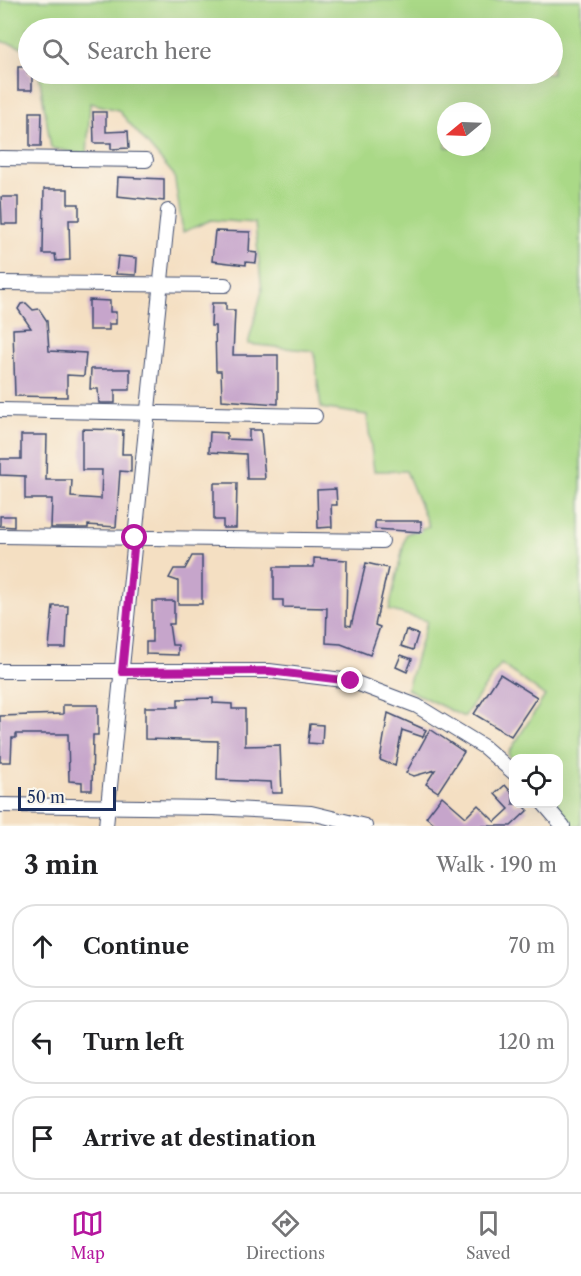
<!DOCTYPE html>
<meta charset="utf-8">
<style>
:root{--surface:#fff;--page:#f6f6f6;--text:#202124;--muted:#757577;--line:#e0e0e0;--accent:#b5179e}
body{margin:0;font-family:"Libre Caslon Text",serif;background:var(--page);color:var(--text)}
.controls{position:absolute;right:18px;bottom:18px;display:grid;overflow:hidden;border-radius:12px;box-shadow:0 6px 24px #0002}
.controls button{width:54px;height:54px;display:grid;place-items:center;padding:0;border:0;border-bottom:2px solid var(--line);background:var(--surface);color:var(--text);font:30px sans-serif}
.compass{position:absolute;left:437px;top:102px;width:54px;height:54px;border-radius:50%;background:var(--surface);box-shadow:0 6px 24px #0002;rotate:251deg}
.scale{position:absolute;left:18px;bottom:15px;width:98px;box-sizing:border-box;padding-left:6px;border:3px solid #1b2f5e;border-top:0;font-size:16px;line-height:21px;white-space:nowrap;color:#1b2f5e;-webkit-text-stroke:4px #fbf7ec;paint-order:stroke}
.stop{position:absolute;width:18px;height:18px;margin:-14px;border:4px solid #b5179e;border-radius:50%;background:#fff}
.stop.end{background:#b5179e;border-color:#fff;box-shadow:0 2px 6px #0008}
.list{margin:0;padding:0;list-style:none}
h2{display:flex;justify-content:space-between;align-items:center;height:78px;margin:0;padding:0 24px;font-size:26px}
h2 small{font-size:20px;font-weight:400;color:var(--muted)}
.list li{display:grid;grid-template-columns:39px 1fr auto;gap:18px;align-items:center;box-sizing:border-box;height:84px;margin:0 12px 12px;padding:0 12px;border:2px solid var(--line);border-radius:24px}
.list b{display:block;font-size:22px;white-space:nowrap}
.list em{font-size:20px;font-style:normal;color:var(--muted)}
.icon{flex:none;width:33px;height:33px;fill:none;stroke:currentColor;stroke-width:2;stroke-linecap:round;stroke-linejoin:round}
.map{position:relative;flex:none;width:581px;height:826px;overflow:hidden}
.search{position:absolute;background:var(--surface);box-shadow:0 6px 24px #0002;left:18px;right:18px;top:18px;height:66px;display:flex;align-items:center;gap:15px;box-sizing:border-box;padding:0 21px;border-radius:33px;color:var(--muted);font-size:22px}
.sheet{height:366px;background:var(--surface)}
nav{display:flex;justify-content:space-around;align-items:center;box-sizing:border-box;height:84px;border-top:2px solid var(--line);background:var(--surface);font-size:16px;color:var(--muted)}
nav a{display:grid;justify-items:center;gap:3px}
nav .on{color:var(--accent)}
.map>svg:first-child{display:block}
.green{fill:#aad987;stroke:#628472;stroke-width:1.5;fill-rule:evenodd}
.building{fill:#c6a5cb}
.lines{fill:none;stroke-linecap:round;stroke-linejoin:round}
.street-casing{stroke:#3c496d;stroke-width:16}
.street{stroke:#fff;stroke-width:14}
.route{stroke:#b5179e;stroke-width:8}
</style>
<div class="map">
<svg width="581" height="826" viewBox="0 0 581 826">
<rect width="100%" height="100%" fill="#fbf7ec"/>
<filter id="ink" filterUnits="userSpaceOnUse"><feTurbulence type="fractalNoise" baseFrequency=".0167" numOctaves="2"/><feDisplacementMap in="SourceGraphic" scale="12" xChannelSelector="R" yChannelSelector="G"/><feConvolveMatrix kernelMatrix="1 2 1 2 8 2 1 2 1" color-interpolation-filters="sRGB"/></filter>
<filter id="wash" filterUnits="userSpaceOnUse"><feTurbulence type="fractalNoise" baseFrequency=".008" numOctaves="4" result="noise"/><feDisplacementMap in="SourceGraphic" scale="24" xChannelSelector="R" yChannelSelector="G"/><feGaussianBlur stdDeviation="1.35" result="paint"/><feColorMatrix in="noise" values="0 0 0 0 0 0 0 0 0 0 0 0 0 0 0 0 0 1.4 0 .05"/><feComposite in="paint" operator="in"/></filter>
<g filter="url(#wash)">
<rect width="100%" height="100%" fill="#f4dfc2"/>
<path class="green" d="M0,0H581V826H572L554,804H558V758L513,760L508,754L545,696L501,664L464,717L407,689L427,621L389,610L406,534L429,526L406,471H374L367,415L321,408L314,351L248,344L262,291L255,223L211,220L183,232L174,175L118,110L90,103L87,155L51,148L39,74H552V28H28V49L0,41ZM446,111H482V147H446Z"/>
<g id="blocks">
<g class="building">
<path d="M18,67H28V74H32V90H18Z"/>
<path d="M30,112H42L41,146H30Z"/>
<path d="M93,112H106V132L128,131L129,148L111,149V143H94Z"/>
<path d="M118,177L164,179V201L117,196Z"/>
<path d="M44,189H68V204H79V220H69L70,260L56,261L55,254H43Z"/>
<path d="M1,197H18V224H2Z"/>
<path d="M215,231L250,232L249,252L257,253L256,263L246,262V265L212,261Z"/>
<path d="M118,256L137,258L136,275L116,274Z"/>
<path d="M89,300L110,301V312H116V324H109V330H89Z"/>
<path d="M26,303L33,310L39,309L47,321L49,351L86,353L84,376L67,375V397L15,396L13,329L31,328L18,309L21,304Z"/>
<path d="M212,303H226V310H235L233,355H278V404L222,400L221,371H216L215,326H211Z"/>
<path d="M91,369H130V390H115V403H99L98,389H90Z"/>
<path d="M82,429L123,430L122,454H131V472L120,471L116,527L88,525V528H51L52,499H25V476L0,475V459H21V435H47L46,480H72L71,497L101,499L102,470H82Z"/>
<path d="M249,430H261L265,479H247L246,454L209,452L210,432L227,433V439L249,440Z"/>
<path d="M214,483H237L236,528H223V520H214Z"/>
<path d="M336,489L337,505H331L332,527L318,528L317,490Z"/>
<path d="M0,516H14V527L0,526Z"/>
<path d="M375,521H421V532L375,529Z"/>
<path d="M192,556H202V604H178V581L169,578L174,569H185Z"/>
<path d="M314,558L347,560L346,625L351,626L366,563L388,568L375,625L380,627L370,655L341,644L326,643L327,608L283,607V600H274V567H314Z"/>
<path d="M152,601H174V624H169L172,645H178V655L146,654V642H152Z"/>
<path d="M53,606H68L66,648H49Z"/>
<path d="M406,630L418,634L413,650L401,646Z"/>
<path d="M401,655L412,659L407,672L396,667Z"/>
<path d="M500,674L537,697L511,736L474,714Z"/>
<path d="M213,698V703L232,704V709H245V746L280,745L282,793H272L271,782L217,780L218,741L145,739V707H178V699Z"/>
<path d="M63,705H98V735H93L92,790H82V782L69,781L68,734H16V738H12L11,762H0V716L63,714Z"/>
<path d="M388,713L426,730L423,737L402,730L395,766L380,760Z"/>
<path d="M310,724L323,725L322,744L308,743Z"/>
<path d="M430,729L464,752L438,792L426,784L435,770L414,776L406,773Z"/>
<path d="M505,785L513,794V804H522L528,810L511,826H438L426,817L442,796L466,817L478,805L495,822L509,809L495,794Z"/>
</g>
</g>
</g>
<g filter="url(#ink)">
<use href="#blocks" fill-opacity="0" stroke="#3c496d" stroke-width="1.5"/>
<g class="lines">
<g class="street-casing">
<g id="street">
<path d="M0,158L146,160"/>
<path d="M0,283L225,285"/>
<path d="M0,410L315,416"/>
<path d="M0,536L382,541"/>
<path d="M0,671H269L351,681L417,706L484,747L514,773"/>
<path d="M544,804L563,826"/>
<path d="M0,805L213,808L311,813L365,826"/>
<path d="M106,826L168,211"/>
</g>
</g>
<use href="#street" class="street"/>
</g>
</g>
<g class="lines" filter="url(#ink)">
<path class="route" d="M135,538L122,672L269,671L351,681"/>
</g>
</svg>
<div class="controls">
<button><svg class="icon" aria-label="locate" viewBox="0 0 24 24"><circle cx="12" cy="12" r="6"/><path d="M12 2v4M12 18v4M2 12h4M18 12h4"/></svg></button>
</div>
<svg class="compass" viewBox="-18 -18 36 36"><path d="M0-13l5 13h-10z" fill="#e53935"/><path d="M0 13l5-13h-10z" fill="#757577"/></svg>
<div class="scale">50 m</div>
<div class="stop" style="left:135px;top:538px"></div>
<div class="stop end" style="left:351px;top:681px"></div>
<div class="search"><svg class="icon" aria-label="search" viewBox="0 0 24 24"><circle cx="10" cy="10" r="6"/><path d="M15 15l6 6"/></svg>Search here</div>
</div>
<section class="sheet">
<h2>3 min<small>Walk · 190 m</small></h2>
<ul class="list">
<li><svg class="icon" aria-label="ahead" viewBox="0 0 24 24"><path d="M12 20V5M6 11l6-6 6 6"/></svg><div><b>Continue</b></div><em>70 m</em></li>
<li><svg class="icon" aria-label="left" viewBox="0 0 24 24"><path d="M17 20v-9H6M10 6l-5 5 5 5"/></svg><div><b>Turn left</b></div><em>120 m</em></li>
<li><svg class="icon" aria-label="arrive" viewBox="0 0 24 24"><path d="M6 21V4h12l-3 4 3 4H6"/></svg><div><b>Arrive at destination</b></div></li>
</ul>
</section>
<nav>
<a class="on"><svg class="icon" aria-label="map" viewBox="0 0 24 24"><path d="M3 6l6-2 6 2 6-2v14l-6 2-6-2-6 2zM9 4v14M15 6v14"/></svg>Map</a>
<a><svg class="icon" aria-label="directions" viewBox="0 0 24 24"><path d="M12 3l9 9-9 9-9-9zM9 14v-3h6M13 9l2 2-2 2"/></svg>Directions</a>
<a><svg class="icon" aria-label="saved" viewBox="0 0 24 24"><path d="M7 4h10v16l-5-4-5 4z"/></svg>Saved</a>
</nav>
